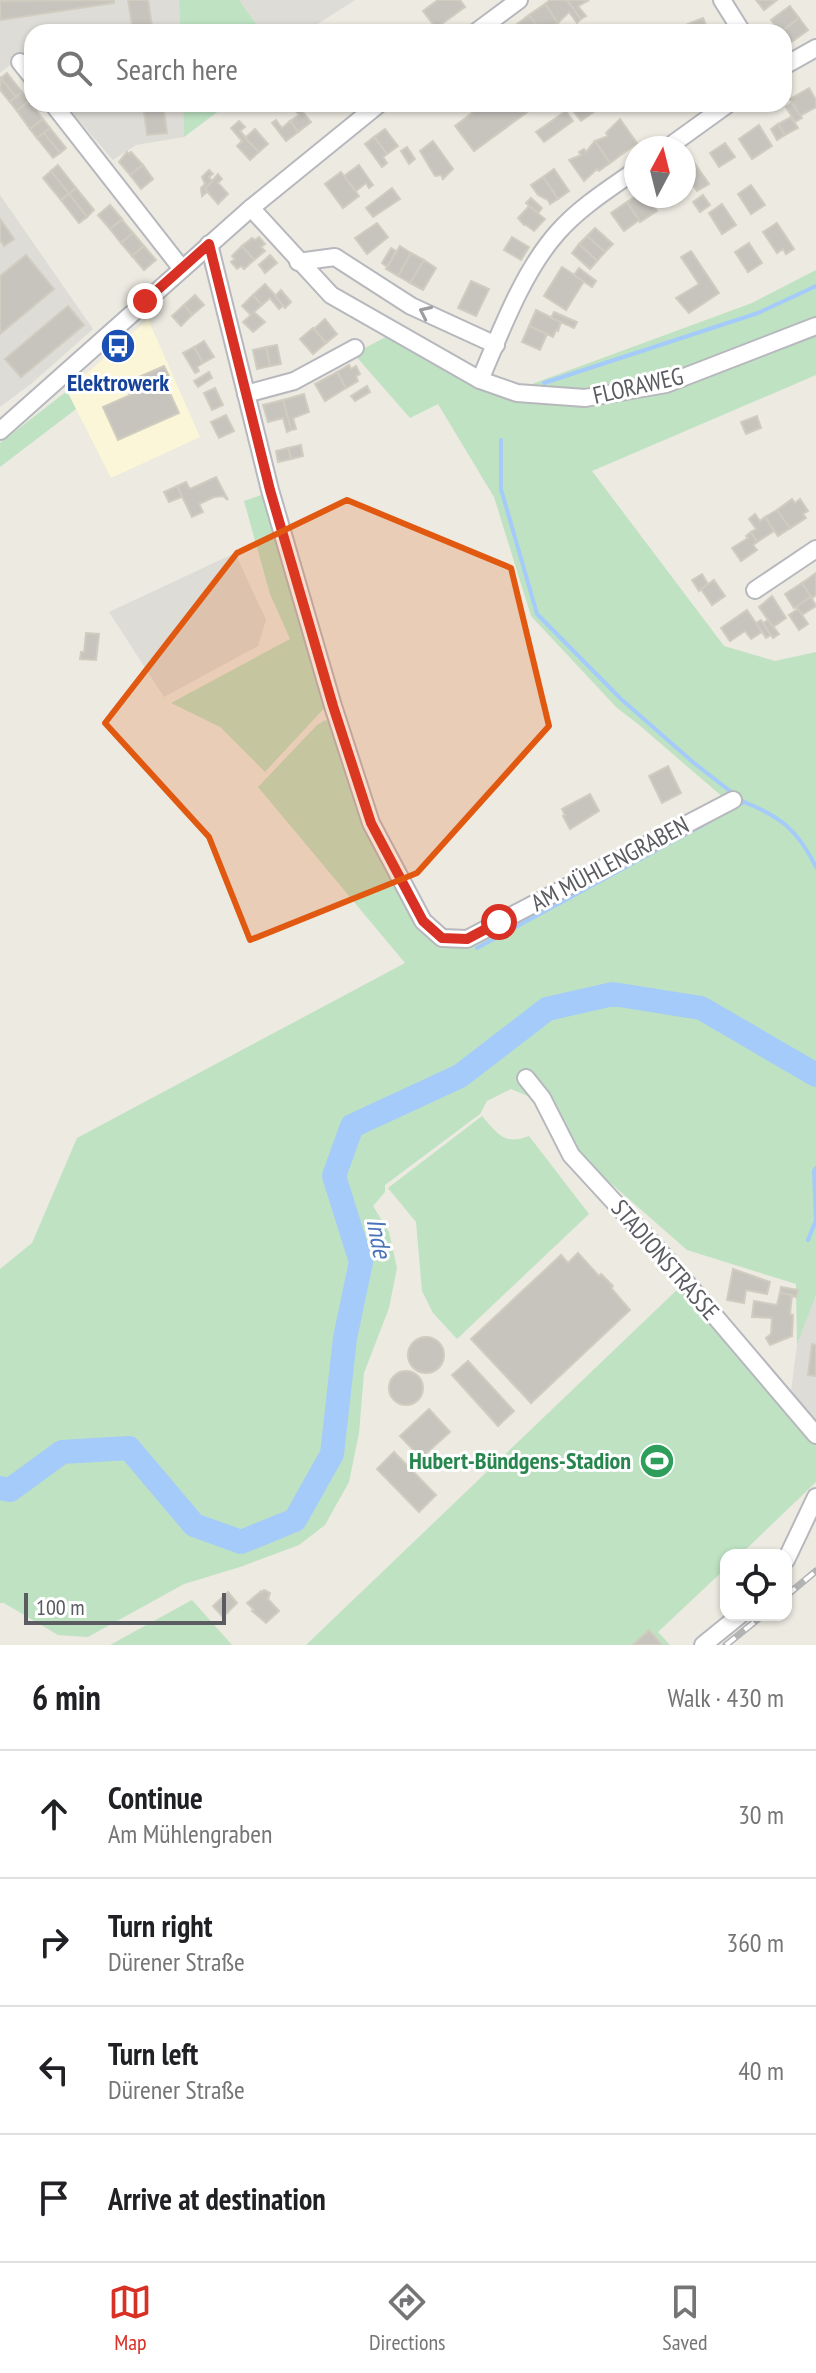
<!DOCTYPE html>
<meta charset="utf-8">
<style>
:root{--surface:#fff;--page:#f6f6f6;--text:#202124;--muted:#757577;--line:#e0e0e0;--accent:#d93025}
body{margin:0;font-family:"PT Sans Narrow",sans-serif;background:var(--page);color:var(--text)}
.controls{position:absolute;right:24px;bottom:24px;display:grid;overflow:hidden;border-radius:16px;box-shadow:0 2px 6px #0004}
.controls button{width:72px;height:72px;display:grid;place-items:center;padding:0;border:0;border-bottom:2px solid var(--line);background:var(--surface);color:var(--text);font:40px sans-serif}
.compass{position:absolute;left:624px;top:136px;width:72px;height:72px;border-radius:50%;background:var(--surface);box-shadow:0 2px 6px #0004;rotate:7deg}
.scale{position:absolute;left:24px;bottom:20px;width:202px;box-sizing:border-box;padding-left:8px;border:4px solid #5a5c61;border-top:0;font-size:22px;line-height:28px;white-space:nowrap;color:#5a5c61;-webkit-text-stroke:6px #fff;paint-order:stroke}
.stop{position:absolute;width:24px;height:24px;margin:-18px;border:6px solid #d93025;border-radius:50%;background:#fff}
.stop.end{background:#d93025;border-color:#fff;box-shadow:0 2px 8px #0008}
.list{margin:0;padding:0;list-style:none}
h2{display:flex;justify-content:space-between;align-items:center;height:104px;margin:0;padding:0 32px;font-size:34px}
h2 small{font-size:26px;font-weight:400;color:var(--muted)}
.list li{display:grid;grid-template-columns:52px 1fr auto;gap:24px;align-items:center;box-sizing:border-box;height:128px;padding:0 32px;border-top:2px solid var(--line)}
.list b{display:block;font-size:30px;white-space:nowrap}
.list p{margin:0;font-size:26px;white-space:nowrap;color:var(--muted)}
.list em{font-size:26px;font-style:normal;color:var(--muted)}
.icon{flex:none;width:44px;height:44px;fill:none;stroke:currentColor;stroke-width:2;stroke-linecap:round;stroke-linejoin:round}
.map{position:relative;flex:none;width:816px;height:1645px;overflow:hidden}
.search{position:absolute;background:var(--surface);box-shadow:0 2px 6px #0004;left:24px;right:24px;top:24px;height:88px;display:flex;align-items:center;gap:20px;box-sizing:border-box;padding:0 28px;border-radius:24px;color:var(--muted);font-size:30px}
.sheet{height:616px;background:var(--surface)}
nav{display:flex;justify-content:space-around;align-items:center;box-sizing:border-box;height:112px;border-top:2px solid var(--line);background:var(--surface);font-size:22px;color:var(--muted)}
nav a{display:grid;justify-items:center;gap:4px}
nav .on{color:var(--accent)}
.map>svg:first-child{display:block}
.commercial{fill:#fbf6d7}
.industrial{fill:#dddcd6}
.green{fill:#bfe2c3}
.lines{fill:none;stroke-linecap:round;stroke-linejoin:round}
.stream{stroke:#a4cbf9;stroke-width:4}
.river{stroke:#a4cbf9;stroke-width:24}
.building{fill:#c7c4be;stroke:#d0ccc0;stroke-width:2}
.minor-casing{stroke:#b7b8bd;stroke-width:20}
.minor{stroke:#fff;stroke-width:16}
.rail-casing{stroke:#b2b3b3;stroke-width:7}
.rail{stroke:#fff;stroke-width:4;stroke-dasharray:12;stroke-linecap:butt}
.oneway{stroke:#9c9da0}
.route{stroke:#d93025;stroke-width:10}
.marked{fill:#e15910;fill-opacity:0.2;stroke:#e15910;stroke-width:6;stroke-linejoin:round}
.labels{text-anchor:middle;stroke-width:6;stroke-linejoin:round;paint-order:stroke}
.transit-label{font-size:24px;font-weight:bold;fill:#164399;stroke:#fff}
.street-label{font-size:24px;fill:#5a5c61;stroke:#fff}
.leisure-label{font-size:24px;font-weight:bold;fill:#27864d;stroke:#fff;text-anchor:end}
.water-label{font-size:26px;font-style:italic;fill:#4974ba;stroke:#fff}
</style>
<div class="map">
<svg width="816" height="1645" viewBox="0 0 816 1645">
<rect width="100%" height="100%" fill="#eceae1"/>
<path class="commercial" d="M148,319L200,437L111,478L67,391Z"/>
<g class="industrial">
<path d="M0,0H179L180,32H32V61L28,56L17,59L0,73Z"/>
<path d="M239,0H355L305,32H262Z"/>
<path d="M65,104H183L184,137L136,145L113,160Z"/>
<path d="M0,195L93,329L32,383L0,407Z"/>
<path d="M235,553L266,620L258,646L164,697L109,612Z"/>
<path d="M816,1295V1425L790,1398L797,1345Z"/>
</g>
<g class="green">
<path d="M179,0H239L262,32H180Z"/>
<path d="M183,104H228L184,137Z"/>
<path d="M816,270V375L592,471L724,646L775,661L816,652V1295L797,1345L796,1284L687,1250L574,1151L543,1090L528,1096L511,1089L487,1101L480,1114L385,1185V1192L373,1206L389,1232L397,1268L389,1308L364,1373L359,1433L349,1482L325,1525L299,1545L240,1567L184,1584L88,1637L58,1635L4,1603H0V1269L32,1243L77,1138L405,963L258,787L317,725L325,720L336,726L422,923L468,942L725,799L638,724L617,708L531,616L494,497L438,404L410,418L354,354L391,334L476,384L521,402L532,384L752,303Z"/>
<path d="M67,391L76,409L0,467V443Z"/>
<path d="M267,493L329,703L265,772L220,727L171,703L290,639L270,594L244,501Z"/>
<path d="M482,1116C497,1133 504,1146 529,1136L589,1214L457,1339L433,1313L422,1291L416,1222L388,1188Z"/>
<path d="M681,1286L816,1440V1482L740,1555H726V1568L658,1632L670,1645H306Z"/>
<path d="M192,1600L232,1645H110Z"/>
</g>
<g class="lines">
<g class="stream">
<path d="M544,383L758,313L816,286"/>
<path d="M501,440V489L537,614L621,699L694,763L744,802"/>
<path d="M735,807L744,802C782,817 798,831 816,867"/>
<path d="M477,948L710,821"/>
<path d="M808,1240L816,1220L814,1171L816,1168"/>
</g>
<path class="river" d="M0,1488L10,1490L62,1452L129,1448L194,1525L241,1542L295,1520L332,1454L345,1338L361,1262L334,1176L352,1126L460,1076L547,1009L613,994L701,1008L816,1075"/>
</g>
<g class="building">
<path d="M114,0V3L0,20V1Z"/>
<path d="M128,0H148L153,32H133Z"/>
<path d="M438,0H460L465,7L436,28L423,11Z"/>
<path d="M550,0H567L581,19L577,23L569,12L558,23L545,4Z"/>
<path d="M567,0H589L578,6L586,16L581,19Z"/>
<path d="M756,0H777L764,10Z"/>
<path d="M545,4L558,23L546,29L548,32H542L529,15Z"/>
<path d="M790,6L799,18L780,32L771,20Z"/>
<path d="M529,15L542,32H515L512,28Z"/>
<path d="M703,18L709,32H686L685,29L690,27L688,24Z"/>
<path d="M799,18L808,30L789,44L784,38V32H781Z"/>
<path d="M7,73L22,92L16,97L1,78Z"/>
<path d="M1,78L16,97L10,102L0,90Z"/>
<path d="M809,88L816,100V107L800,116L790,99Z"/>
<path d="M22,92L29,101L17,111L10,102Z"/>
<path d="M29,101L43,119L30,129L17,111Z"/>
<path d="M792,103L802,118L795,122L786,107Z"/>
<path d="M143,104H163L167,133L147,135Z"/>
<path d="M469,104H525L530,110L474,151L455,126L472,113V108Z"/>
<path d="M585,104H590L595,111L581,121L574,112Z"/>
<path d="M297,105L311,122L298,132L290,121L299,115L293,107Z"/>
<path d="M566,111L573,121L544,142L536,132Z"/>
<path d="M791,117L798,128L785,135L778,124Z"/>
<path d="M43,119L50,128L37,138L30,129Z"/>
<path d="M620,119L637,143L610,163L595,141L608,136L606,133Z"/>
<path d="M276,120L282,128L290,121L298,132L286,141L272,123Z"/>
<path d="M239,121L245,127L240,131L259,152L250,160L237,146L242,141L231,128Z"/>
<path d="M778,124L785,135L777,140L771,129Z"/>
<path d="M759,125L772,146L752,159L739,139Z"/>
<path d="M50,128L66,148L60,153L44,133Z"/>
<path d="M255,129L268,144L259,152L245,138Z"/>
<path d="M385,129L398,146L387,154L374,137Z"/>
<path d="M44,133L60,153L53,158L37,138Z"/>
<path d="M374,137L387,154L383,157L387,163L382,167L365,144Z"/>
<path d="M433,141L453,169L443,179L441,175L435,176L420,151Z"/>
<path d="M595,141L610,163L599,171L597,169L584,181L569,160L581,155L579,152L584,149L586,152Z"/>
<path d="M725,143L735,157L719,167L710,153Z"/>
<path d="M407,147L415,159L409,164L401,151Z"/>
<path d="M127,152L129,154L131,152L143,165L130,175L119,162Z"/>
<path d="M691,158L709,184L697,191L690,181L684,185V163Z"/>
<path d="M58,165L76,188L69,194L51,171Z"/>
<path d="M143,165L153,179L141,189L130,175Z"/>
<path d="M359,165L373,185L369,188L366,183L356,191L344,176Z"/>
<path d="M554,169L569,191L558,199L543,177Z"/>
<path d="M209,170L213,174L209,177L213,182L205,189L207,192L202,196L201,188L205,184L202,177Z"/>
<path d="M51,171L69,194L61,200L43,178Z"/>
<path d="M341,172L359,196L343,208L325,184Z"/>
<path d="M218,174L222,179L218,183L228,194L218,204L205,189Z"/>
<path d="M543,177L558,199L550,204L548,200L538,195L531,185Z"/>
<path d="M751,185L765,205L751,214L738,194Z"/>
<path d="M76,188L94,210L87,217L69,194Z"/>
<path d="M392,188L400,199L373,217L366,208Z"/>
<path d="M69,194L87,217L79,223L61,200Z"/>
<path d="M703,195L710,205L700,212L693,202Z"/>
<path d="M636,196H647L657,211L640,222L627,202Z"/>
<path d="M531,198L542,208L538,213L526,203Z"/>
<path d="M627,202L639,220L624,231L611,213Z"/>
<path d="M722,204L736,225L722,234L709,213Z"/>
<path d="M110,205L122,219L110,229L98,215Z"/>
<path d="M529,206L545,219L534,231L526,225H524L518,218Z"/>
<path d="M0,219L14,239L4,246L0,240Z"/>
<path d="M122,220L133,233L121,243L110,229Z"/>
<path d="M377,223L388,237L367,254L355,238Z"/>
<path d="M777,223L794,249L786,254L783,249L777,253L763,232Z"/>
<path d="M595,228L613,244L605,252L587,236Z"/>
<path d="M133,233L144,246L132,256L121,243Z"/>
<path d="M587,236L605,252L597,261L579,244Z"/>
<path d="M259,237L265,244L261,247L265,251L254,260L242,246L252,238L255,240Z"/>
<path d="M512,237L529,247L521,260L504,250Z"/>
<path d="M749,243L762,263L748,272L735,252Z"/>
<path d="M579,244L597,261L590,269L572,253Z"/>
<path d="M144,246L156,260L144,270L132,256Z"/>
<path d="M242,246L254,260L244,269L241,266L237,269L231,262L235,259L232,256Z"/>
<path d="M400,246L411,253L398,276L386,269Z"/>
<path d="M391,248L396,251L387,267L382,263Z"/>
<path d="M691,251L719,293L689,313L676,298L699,284L681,257Z"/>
<path d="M411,253L424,260L410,283L398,276Z"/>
<path d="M26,255L54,289L0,334V276Z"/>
<path d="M270,255L277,263L265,273L259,265Z"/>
<path d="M424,260L436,268L423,290L410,283Z"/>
<path d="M562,267L584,281L566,310L544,296Z"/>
<path d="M579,268L596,281L592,287L574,275Z"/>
<path d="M471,281L489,289L476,316L458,308Z"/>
<path d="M265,284L284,305L279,309L270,298L262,305L253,295Z"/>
<path d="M281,290L291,302L285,308L275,296Z"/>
<path d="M195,295L204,305L192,315L184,305Z"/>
<path d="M253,295L262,305L254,312L265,322L253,332L243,322L251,315L242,306Z"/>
<path d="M184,305L192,315L181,326L172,316Z"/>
<path d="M68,306L84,325L21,377L5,359Z"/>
<path d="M536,310L561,322L558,331L556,330L553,337L529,326Z"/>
<path d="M554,312L577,322L574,328L551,318Z"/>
<path d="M325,319L337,334L326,343L314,329Z"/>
<path d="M529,326L547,334L540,350L522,342Z"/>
<path d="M313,328L326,343L313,354L300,339Z"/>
<path d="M204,341L214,357L203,363L194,347Z"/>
<path d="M277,345L281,364L270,366L266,347Z"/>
<path d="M194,347L203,363L197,367L199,371L195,373L183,353Z"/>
<path d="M266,347L270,366L257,369L253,350Z"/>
<path d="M349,365L351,369L356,366L360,374L356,376L358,381L346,388L337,372Z"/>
<path d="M164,366L170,378L130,395L125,383Z"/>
<path d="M209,372L212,378L198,387L194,381Z"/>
<path d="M337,372L346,388L325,401L315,384Z"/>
<path d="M164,380L179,413L118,440L103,407Z"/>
<path d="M367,386L370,392L355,401L351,396Z"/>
<path d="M215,388L223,405L212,410L204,393Z"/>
<path d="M304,394L309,412L293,418L296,429L291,430L283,400Z"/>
<path d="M283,400L291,430L287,432L283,418L268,422L263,405Z"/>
<path d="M226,415L234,431L219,438L211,422Z"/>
<path d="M757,416L761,428L746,434L741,422Z"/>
<path d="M301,445L303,456L291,459L288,448Z"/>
<path d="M288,448L291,459L278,462L276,451Z"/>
<path d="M216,477L228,500L223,496L214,497L199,504L203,512L192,517L177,486L186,482L190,489Z"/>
<path d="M177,486L182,497L169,502L164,492Z"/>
<path d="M792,499L795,503L800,499L808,511L803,514L806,518L789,529L777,510Z"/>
<path d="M777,510L790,528L778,536L765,517Z"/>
<path d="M755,514L760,521L765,517L774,531L757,542L751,532L756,529L749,519Z"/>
<path d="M751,532L757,542L753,545L757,550L741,561L732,548L748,538L746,536Z"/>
<path d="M816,573V595L812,598L802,583Z"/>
<path d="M702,574L708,584L699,591L692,580Z"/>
<path d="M714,580L725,596L712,605L701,589Z"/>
<path d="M802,583L811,597L794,608L785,594Z"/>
<path d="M772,596L786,618L773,627L759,607Z"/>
<path d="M811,597L816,606L802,615L796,607Z"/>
<path d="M798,609L808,624L799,630L789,615Z"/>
<path d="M747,610L762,632L751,639L745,631L730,641L721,628Z"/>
<path d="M761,620L771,635L766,638L756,623Z"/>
<path d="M768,620L779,634L773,638L763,623Z"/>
<path d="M86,633L99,634L96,660L80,659L81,652H84Z"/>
<path d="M668,766L681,793L662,803L649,776Z"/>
<path d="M590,794L599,811L570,829L563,816L565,815L562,809Z"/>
<path d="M578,1253L599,1276L601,1274L613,1286L611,1288L630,1310L531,1403L471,1339L561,1255L568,1263Z"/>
<path d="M733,1269L770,1282L767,1294L746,1290L744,1303L727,1300Z"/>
<path d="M781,1287L798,1290L796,1297L780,1293Z"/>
<path d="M780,1293L792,1295L790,1314L793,1315L792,1336L770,1345L766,1338L771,1334L772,1318L752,1317L754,1301L777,1305Z"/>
<circle cx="426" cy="1355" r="18"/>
<path d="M812,1344L816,1345V1376L808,1375Z"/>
<path d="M468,1361L514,1411L498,1426L452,1375Z"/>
<circle cx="406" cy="1388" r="17"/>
<path d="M429,1409L450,1432L421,1458L400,1436Z"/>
<path d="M394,1452L436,1495L419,1512L377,1469Z"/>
<path d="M264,1590L270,1593L268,1599L279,1611L266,1623L252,1611L254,1610L247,1603L261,1591L262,1592Z"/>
<path d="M228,1592L237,1603L223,1617L213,1606Z"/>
<path d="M649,1630L662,1645H633Z"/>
</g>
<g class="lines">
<g class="minor-casing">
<g id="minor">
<path d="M722,0L742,32"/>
<path d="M476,32L519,0"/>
<path d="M20,62L32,77"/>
<path d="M784,66L816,48"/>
<path d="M53,104L182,269"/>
<path d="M667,148L728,104"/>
<path d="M251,208L331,295L480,380L517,393L585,398L666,384L816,326"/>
<path d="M209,244L270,490L333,706L371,823L423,921L442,938L467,939L733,800"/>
<path d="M298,262L335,257L411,306L496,345"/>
<path d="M480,380C501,331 523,271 558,232C580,207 609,189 636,170"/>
<path d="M246,394L294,381L355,348"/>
<path d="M0,431L251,208L379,104"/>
<path d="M755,590L816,549"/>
<path d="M526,1078L542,1098L571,1155L662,1254L816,1435"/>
<path d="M786,1560L816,1497"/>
<path d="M703,1645L740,1615"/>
</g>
</g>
<use href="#minor" class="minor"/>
<g class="rail-casing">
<g id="rail">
<path d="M786,1596L816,1571"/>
<path d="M726,1645L763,1615"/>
</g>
</g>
<use href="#rail" class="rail"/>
</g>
<defs><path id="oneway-chevron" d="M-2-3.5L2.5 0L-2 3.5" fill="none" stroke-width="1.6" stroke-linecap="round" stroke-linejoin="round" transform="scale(2)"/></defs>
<use class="oneway" href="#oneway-chevron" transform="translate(425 312) rotate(-155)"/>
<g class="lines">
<path class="route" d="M145,301L209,244L270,490L333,706L371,823L423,921L442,938L467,939L499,922"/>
</g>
<path class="marked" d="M347,500L511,568L549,726L417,873L250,940L209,837L105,723L237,553Z"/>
<defs>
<g id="bus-disc" transform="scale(1.8)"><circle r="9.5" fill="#1a4fb4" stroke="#fff"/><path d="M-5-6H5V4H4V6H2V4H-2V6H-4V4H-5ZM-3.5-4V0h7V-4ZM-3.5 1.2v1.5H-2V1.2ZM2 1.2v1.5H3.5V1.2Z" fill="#fff"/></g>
<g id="stadium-disc" transform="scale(1.8)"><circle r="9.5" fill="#2e9e5b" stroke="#fff"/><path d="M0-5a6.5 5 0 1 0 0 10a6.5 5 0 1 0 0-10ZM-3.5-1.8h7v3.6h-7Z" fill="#fff"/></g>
</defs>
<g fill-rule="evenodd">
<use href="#bus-disc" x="118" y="346"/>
<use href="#stadium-disc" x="657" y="1461"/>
</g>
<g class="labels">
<g class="transit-label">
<text x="118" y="391">Elektrowerk</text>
</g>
<g class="street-label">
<text transform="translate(638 386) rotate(-13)" y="8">FLORAWEG</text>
<text transform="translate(610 864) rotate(-28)" y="8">AM MÜHLENGRABEN</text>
<text transform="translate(665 1260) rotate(49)" y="8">STADIONSTRASSE</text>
</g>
<g class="leisure-label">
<text x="631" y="1469">Hubert-Bündgens-Stadion</text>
</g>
<g class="water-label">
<text transform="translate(379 1238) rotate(79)" y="9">Inde</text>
</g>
</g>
</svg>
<div class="controls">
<button><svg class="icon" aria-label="locate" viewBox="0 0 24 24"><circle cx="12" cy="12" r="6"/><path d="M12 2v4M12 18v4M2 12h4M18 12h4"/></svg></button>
</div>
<svg class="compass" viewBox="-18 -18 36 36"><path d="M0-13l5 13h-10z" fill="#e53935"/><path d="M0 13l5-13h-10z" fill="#757577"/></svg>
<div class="scale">100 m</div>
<div class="stop" style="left:499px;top:922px"></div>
<div class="stop end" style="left:145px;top:301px"></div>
<div class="search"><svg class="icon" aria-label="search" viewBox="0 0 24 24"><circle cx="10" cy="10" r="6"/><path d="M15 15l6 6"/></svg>Search here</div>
</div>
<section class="sheet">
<h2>6 min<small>Walk · 430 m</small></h2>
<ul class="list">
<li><svg class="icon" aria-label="ahead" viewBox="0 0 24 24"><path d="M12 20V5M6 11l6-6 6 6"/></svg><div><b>Continue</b><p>Am Mühlengraben</p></div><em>30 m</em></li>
<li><svg class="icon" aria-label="right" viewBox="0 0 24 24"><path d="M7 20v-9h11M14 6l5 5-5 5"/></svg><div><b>Turn right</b><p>Dürener Straße</p></div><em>360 m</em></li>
<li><svg class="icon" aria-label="left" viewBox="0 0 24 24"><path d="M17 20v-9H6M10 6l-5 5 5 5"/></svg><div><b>Turn left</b><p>Dürener Straße</p></div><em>40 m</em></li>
<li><svg class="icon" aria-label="arrive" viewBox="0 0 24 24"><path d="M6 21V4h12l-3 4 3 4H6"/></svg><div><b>Arrive at destination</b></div></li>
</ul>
</section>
<nav>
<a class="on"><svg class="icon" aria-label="map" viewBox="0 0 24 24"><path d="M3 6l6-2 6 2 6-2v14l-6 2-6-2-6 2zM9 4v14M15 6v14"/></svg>Map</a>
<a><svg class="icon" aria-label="directions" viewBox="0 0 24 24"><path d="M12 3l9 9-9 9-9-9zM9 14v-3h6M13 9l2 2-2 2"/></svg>Directions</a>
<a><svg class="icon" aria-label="saved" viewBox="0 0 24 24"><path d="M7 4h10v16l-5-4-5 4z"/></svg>Saved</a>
</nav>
